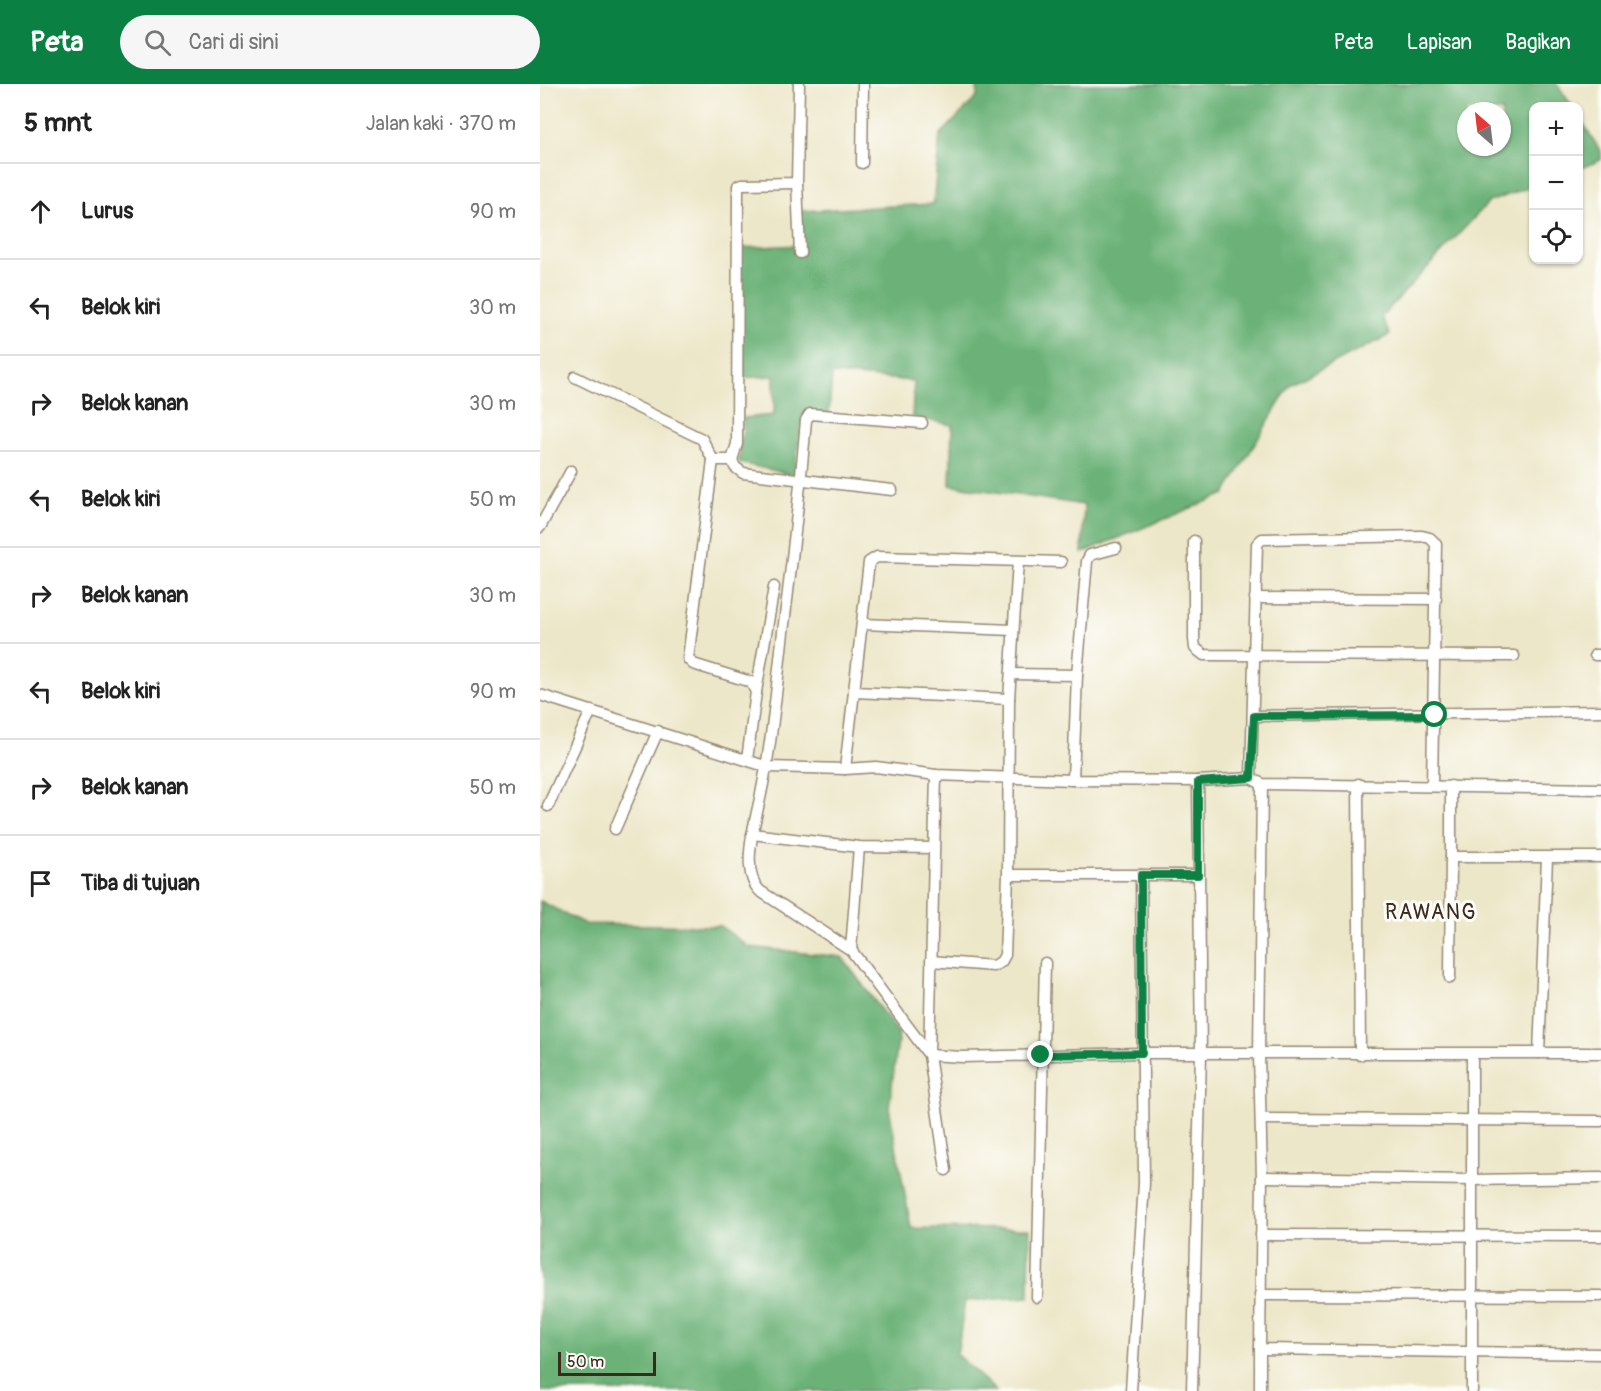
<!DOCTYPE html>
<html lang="id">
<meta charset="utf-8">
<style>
:root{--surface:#fff;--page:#f6f6f6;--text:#222;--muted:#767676;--line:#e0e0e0;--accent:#0b8043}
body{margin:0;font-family:Pangolin,sans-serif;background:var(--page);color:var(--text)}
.controls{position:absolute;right:18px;top:18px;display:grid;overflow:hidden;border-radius:12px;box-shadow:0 2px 4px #0004}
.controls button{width:54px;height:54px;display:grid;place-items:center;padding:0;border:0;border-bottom:2px solid var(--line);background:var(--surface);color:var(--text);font:30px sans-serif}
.compass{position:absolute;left:917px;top:18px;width:54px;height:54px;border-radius:50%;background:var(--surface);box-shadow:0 2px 4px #0004;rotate:332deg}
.scale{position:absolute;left:18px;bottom:15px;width:98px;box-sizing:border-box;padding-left:6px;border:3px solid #3b2a1e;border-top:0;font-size:16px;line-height:21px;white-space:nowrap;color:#3b2a1e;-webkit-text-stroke:4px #fdfcf7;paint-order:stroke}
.stop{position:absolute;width:18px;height:18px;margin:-14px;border:4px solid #0b8043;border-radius:50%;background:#fff}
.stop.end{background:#0b8043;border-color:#fff;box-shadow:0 2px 6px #0008}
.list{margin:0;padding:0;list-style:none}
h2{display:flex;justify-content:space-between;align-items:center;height:78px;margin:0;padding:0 24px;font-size:26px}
h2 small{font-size:20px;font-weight:400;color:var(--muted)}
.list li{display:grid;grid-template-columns:39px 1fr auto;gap:18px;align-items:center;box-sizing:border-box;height:96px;padding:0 24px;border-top:2px solid var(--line)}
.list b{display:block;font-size:22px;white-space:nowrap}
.list em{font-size:20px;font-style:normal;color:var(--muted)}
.icon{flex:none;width:33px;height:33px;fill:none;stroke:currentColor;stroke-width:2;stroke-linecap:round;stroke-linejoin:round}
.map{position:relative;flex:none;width:1061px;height:1307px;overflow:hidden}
header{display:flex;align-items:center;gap:36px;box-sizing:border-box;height:84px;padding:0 30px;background:var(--accent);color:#fff}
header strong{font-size:28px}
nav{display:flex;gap:33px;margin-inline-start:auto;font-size:21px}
.search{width:420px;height:54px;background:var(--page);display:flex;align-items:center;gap:15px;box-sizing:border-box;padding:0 21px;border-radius:33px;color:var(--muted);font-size:22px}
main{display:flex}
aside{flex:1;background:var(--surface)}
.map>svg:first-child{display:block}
.forest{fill:#6cb278;stroke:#546e4b;stroke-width:1.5;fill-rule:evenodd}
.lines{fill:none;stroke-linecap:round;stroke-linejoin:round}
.minor-casing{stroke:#948874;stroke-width:13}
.minor{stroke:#fff;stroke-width:10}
.route{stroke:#0b8043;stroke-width:8}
.labels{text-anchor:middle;stroke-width:6;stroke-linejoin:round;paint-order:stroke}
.quarter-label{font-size:21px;letter-spacing:1.5px;fill:#3b2a1e;stroke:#fdfcf7}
</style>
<header>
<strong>Peta</strong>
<div class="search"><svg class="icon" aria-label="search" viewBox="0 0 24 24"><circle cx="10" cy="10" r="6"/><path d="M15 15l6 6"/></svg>Cari di sini</div>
<nav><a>Peta</a><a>Lapisan</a><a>Bagikan</a></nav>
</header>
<main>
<aside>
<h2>5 mnt<small>Jalan kaki · 370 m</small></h2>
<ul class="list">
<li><svg class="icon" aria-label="ahead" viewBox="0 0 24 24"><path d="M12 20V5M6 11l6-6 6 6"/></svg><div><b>Lurus</b></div><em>90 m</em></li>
<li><svg class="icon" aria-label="left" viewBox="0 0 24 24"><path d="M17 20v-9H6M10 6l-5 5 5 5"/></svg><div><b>Belok kiri</b></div><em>30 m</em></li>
<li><svg class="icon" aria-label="right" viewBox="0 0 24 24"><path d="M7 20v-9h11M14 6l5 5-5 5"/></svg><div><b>Belok kanan</b></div><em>30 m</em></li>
<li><svg class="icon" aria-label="left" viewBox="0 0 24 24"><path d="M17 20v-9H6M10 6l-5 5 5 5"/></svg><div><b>Belok kiri</b></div><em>50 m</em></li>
<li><svg class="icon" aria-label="right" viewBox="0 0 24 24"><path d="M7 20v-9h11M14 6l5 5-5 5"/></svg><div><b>Belok kanan</b></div><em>30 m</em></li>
<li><svg class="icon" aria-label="left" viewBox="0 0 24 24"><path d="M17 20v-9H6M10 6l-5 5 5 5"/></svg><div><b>Belok kiri</b></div><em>90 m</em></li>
<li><svg class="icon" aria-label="right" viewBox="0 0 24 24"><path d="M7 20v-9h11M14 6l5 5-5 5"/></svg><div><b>Belok kanan</b></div><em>50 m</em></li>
<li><svg class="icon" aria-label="arrive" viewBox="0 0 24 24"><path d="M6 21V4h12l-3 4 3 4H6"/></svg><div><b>Tiba di tujuan</b></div></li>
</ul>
</aside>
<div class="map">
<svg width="1061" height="1307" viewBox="0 0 1061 1307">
<rect width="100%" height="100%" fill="#fdfcf7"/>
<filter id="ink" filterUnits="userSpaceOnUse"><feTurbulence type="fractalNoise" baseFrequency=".0167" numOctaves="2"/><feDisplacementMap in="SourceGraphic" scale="12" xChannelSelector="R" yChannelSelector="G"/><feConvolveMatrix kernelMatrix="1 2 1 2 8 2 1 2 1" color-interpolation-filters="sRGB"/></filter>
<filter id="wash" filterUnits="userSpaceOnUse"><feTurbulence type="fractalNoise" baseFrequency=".008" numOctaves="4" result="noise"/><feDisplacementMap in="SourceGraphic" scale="24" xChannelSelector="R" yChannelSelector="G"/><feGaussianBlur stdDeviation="1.35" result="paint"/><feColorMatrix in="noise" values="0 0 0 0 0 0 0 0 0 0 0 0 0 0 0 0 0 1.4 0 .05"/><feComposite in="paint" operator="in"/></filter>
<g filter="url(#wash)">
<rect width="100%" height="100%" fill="#ede7c9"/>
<g class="forest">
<path d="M437,0H1017L1032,22H993V102L949,118L841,233L850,251L750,301L685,410L542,469L544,421L410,401L412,341L372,333L374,297L292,290L289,330L263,328L254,391L199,379L204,334L234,331V292L202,294L199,164L261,161L260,127L393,120L400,51L437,13ZM926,27H962V63H926Z"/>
<path d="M1039,33L1061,68V76L1039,85Z"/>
<path d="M0,817L45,840L180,842L209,863L302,873L359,950L349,1023L371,1144L490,1145L489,1213L425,1217L417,1271L456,1307H0Z"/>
</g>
</g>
<g filter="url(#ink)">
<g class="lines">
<g class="minor-casing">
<g id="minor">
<path d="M322,79L323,0"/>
<path d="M257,99L260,169"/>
<path d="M35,293L162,355L173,376L148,575L153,580L211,598L216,608L207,676"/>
<path d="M382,339L270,330L266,336C260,407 252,478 243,548C236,609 231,669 217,728C212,750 202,790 220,807L311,866L389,971L406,1086"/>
<path d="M173,376H192L197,360L198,102L202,100L257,99L259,0"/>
<path d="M192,376L195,383L203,389L352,406"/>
<path d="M0,443L31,387"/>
<path d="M654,457V555L655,564L664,571L974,572"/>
<path d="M715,514L896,515"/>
<path d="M322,540L473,546"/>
<path d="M1055,571H1061"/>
<path d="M471,590L537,591L547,477L550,471L576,464"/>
<path d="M216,608L234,503"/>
<path d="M314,608L469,615"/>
<path d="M0,611L228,683L305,685L336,683L396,691L533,696L658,697L711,694L722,700L1061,705"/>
<path d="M714,632L1061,627"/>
<path d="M305,685L329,478L337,473L521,478"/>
<path d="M396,691L389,971L422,973L602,969H1061"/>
<path d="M711,694L717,460L722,455L882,452L890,454L896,460L892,702"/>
<path d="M533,696L537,591"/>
<path d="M722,700L719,970L722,1093L720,1265L1061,1270"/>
<path d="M818,700L820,971"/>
<path d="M911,702V773H1061"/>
<path d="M8,722L51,627"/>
<path d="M75,745L118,647"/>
<path d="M212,750L319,763L393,764"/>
<path d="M468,791H658"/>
<path d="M311,866L319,763"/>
<path d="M391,877L453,882L461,878L465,871L468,791L469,615L478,478"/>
<path d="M910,894L911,773"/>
<path d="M999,969L1007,774"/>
<path d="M721,1035L1061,1037"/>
<path d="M722,1093L932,1096L1061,1094"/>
<path d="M721,1151L1061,1152"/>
<path d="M720,1211L1061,1212"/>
<path d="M497,1213L505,879"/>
<path d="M591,1307L604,1099L601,791"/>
<path d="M652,1307L661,970L658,697"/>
<path d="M720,1307V1265"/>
<path d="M932,1307V970"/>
</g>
</g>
<use href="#minor" class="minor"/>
</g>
</g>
<g class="lines" filter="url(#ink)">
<path class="route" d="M501,971L602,969L601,791H658V698L711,694L714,632L895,631"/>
</g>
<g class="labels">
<g class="quarter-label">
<text x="891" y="835">RAWANG</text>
</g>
</g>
</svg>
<div class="controls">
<button>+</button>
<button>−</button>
<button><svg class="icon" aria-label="locate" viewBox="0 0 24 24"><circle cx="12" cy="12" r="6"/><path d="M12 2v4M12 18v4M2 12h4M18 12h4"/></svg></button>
</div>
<svg class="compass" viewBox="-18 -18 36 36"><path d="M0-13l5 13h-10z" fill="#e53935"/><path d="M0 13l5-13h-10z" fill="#767676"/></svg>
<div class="scale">50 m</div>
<div class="stop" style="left:895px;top:631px"></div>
<div class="stop end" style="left:501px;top:971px"></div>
</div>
</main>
